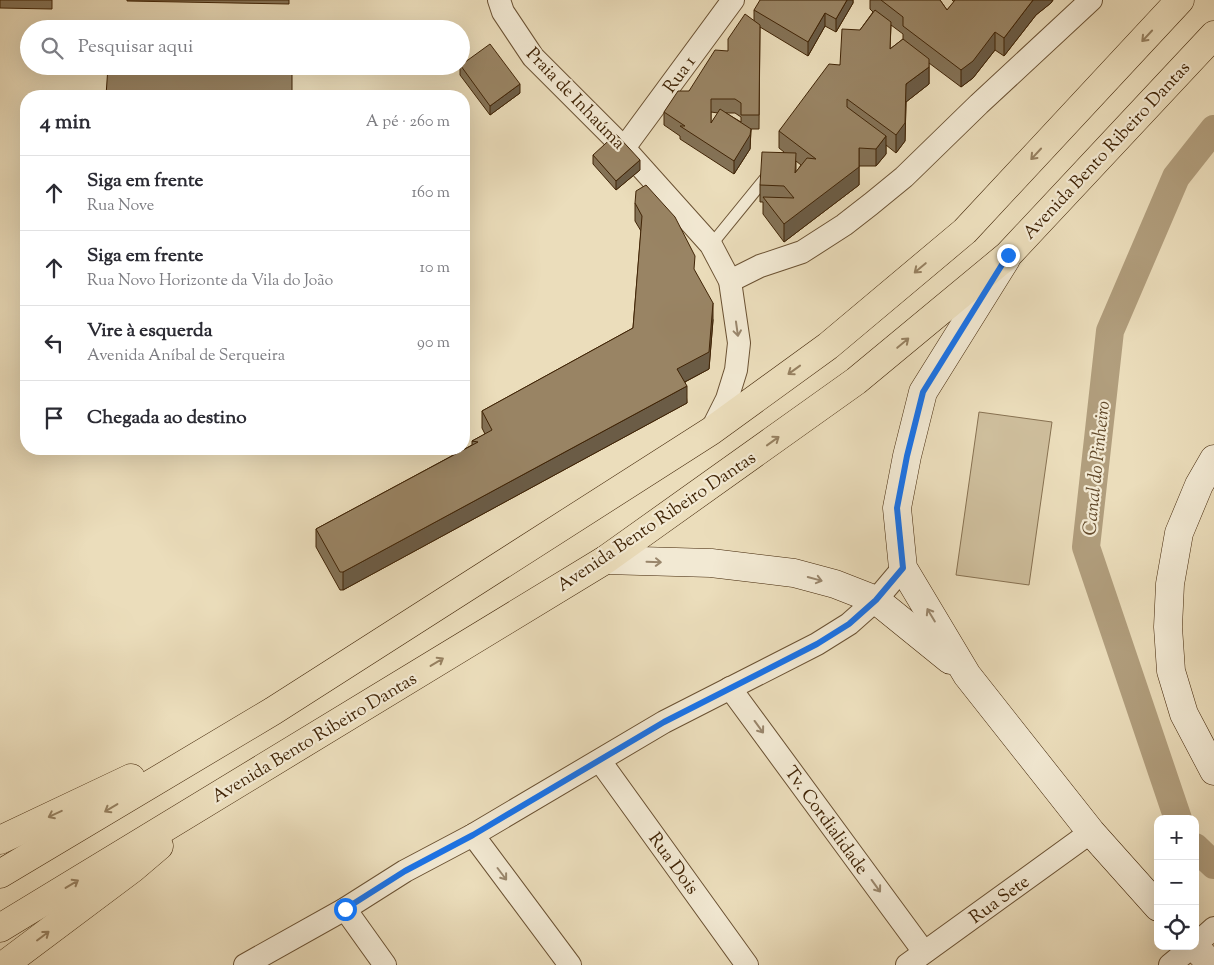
<!DOCTYPE html>
<html lang="pt">
<meta charset="utf-8">
<style>
:root{--surface:#fff;--page:#f7f7f7;--text:#2b2b33;--muted:#7c7c81;--line:#e1e1e2}
body{margin:0;font-family:"Sorts Mill Goudy",serif;background:var(--page);color:var(--text)}
.controls{position:absolute;right:15px;bottom:15px;display:grid;overflow:hidden;border-radius:10px;box-shadow:0 5px 20px #0002}
.controls button{width:45px;height:45px;display:grid;place-items:center;padding:0;border:0;border-bottom:1px solid var(--line);background:var(--surface);color:var(--text);font:25px sans-serif}
.stop{position:absolute;width:15px;height:15px;margin:-11px;border:4px solid #1a73e8;border-radius:50%;background:#fff}
.stop.end{background:#1a73e8;border-color:#fff;box-shadow:0 1px 5px #0008}
.list{margin:0;padding:0;list-style:none}
h2{display:flex;justify-content:space-between;align-items:center;height:65px;margin:0;padding:0 20px;font-size:21px}
h2 small{font-size:16px;font-weight:400;color:var(--muted)}
.list li{display:grid;grid-template-columns:32px 1fr auto;gap:15px;align-items:center;box-sizing:border-box;height:75px;padding:0 20px;border-top:1px solid var(--line)}
.list b{display:block;font-size:19px;white-space:nowrap}
.list p{margin:0;font-size:16px;white-space:nowrap;color:var(--muted)}
.list em{font-size:16px;font-style:normal;color:var(--muted)}
.icon{flex:none;width:28px;height:28px;fill:none;stroke:currentColor;stroke-width:2;stroke-linecap:round;stroke-linejoin:round}
.map{position:relative;flex:none;width:1214px;height:965px;overflow:hidden}
.search{position:absolute;background:var(--surface);box-shadow:0 5px 20px #0002;left:20px;top:20px;width:450px;height:55px;display:flex;align-items:center;gap:12px;box-sizing:border-box;padding:0 18px;border-radius:28px;color:var(--muted);font-size:19px}
.panel{position:absolute;background:var(--surface);box-shadow:0 5px 20px #0002;left:20px;top:90px;width:450px;height:365px;border-radius:20px}
.map>svg:first-child{display:block}
.green{fill:#cebe9c;stroke:#877151}
.lines{fill:none;stroke-linecap:round;stroke-linejoin:round}
.canal{stroke:#b19e7d;stroke-width:28}
.lane-casing{stroke:#6b5233;stroke-width:13}
.street-casing{stroke:#6b5233;stroke-width:24}
.secondary-casing{stroke:#402406;stroke-width:29}
.highway-casing{stroke:#402406;stroke-width:29}
.lane{stroke:#f2e9d3;stroke-width:11}
.street{stroke:#f2e9d3;stroke-width:22}
.secondary{stroke:#f2e9d3;stroke-width:28}
.highway{stroke:#ebddbb;stroke-width:28}
.wall{fill:#847256;stroke:#402406;fill-rule:evenodd}
.shaded-wall{fill:#6b5c46;stroke:#402406}
.building{fill:#998464;stroke:#402406}
.oneway{stroke:#968060}
.oneway2{stroke:#99866c}
.route{stroke:#1a73e8;stroke-width:6}
.labels{text-anchor:middle;stroke-width:4.5;stroke-linejoin:round;paint-order:stroke}
.street-label{font-size:18px;fill:#402406;stroke:#f2e9d3}
.water-label{font-size:19px;font-style:italic;fill:#62492a;stroke:#f2e9d3}
</style>
<div class="map">
<svg width="1214" height="965" viewBox="0 0 1214 965">
<rect width="100%" height="100%" fill="#ebddbb"/>
<filter id="stains"><feTurbulence type="fractalNoise" baseFrequency=".004" numOctaves="4"/><feColorMatrix values="0 0 0 0 .2 0 0 0 0 .09 0 0 0 0 .02 0 0 0 .5 -.17"/></filter>
<radialGradient id="worn" r=".72"><stop offset=".6" stop-color="#630" stop-opacity="0"/><stop offset="1" stop-color="#630" stop-opacity=".3"/></radialGradient>
<path class="green" d="M979,412L1052,422L1029,585L956,575Z"/>
<g class="lines">
<g class="canal">
<path d="M1178,819L1086,547L1110,331L1176,177L1214,129"/>
<path d="M1195,847L1214,865"/>
</g>
<g class="lane-casing">
<path id="lane" d="M711,245L768,175"/>
</g>
<g class="street-casing">
<g id="street">
<path d="M499,0L503,12L533,57L624,148L711,245L730,281L739,343L736,370L727,399L711,431"/>
<path d="M624,148L733,0"/>
<path d="M730,281L760,266L802,252L844,225L871,204L904,177L979,104L1091,0"/>
<path d="M730,688L924,952"/>
<path d="M600,761L747,965"/>
<path d="M473,835L570,965"/>
<path d="M345,909L385,965"/>
<path d="M1195,945L1214,928"/>
<path d="M245,965L345,909L405,871L473,835L664,722L817,644L849,624L876,600L903,568"/>
<path d="M907,965L1091,832"/>
<path d="M1170,965L1193,946"/>
</g>
</g>
<g class="secondary-casing">
<g id="secondary">
<path d="M1006,259L923,392L907,456L897,508L903,568L967,675L1091,832L1158,907"/>
<path d="M1214,459L1199,485L1179,533L1170,584L1168,627L1171,671L1184,714L1214,771"/>
<path d="M605,560L711,563L794,573L835,584L876,600L950,660"/>
<path d="M1194,946L1212,965"/>
</g>
</g>
<g class="highway-casing">
<g id="highway">
<path d="M0,840L131,778"/>
<path d="M0,874L273,711L711,431L828,346L965,231L1180,0"/>
<path d="M0,928L605,560L856,381L1008,255L1214,35"/>
<path d="M4,965L132,869L159,846"/>
</g>
</g>
<use href="#lane" class="lane"/>
<use href="#street" class="street"/>
<use href="#secondary" class="secondary"/>
<use href="#highway" class="highway"/>
</g>
<g class="wall">
<path d="M0,0H52V9L0,8Z"/>
<path d="M127,0H289V4L127,1Z"/>
<path d="M853,0V3L836,32L825,26L808,56L760,27L759,129H751L750,149L734,174L680,139V136L664,125V112L689,91L728,51L754,21V10ZM711,112L718,113L711,123ZM726,113H735L741,117V122Z"/>
<path d="M870,0H940L947,10L954,2L952,0H1053L1051,3L1036,15L1004,56L995,50L973,78L961,87L929,63V84L906,102L905,141L896,153L886,145V154L876,166H859V185L784,242L763,214V202H760V185L784,152L779,148V131L840,65L860,30L873,12L870,9ZM891,25L903,34V39L890,49ZM796,161L801,165L796,172Z"/>
<path d="M460,66H461L520,93L490,115L460,75Z"/>
<path d="M593,155L640,170L616,190L593,164Z"/>
<path d="M635,203L695,272L713,320L709,369L685,382L687,403L343,590H340L316,547V529L472,445V441L485,434L482,428V411L633,328L641,231L635,221Z"/>
</g>
<g class="shaded-wall">
<path d="M847,0H853V3L836,32V19Z"/>
<path d="M1033,0H1053L1051,3L1036,15L1004,56V38Z"/>
<path d="M825,13V26L808,56V42Z"/>
<path d="M995,32V50L973,78L961,87V70Z"/>
<path d="M929,67V84L906,102L905,141L896,153V135L906,84Z"/>
<path d="M520,84V93L490,115V106Z"/>
<path d="M751,129L750,149L734,174V161Z"/>
<path d="M886,136V154L876,166V149Z"/>
<path d="M859,148V185L784,242V224Z"/>
<path d="M640,160V170L616,190V181Z"/>
<path d="M713,303V320L709,369L677,386V369Z"/>
<path d="M687,386V403L343,590V572Z"/>
</g>
<g class="building">
<path d="M760,0H847L836,19L825,13L808,42L754,10Z"/>
<path d="M881,0H940L947,10L955,0H1033L1004,38L995,32L973,61L961,70L903,26V17Z"/>
<path d="M875,10L891,22L890,49L903,39L929,59V67L906,84L905,123L896,135L847,99V107L886,136L876,149L859,148V167L784,224L763,197L794,198L784,186L760,185L762,152L796,153L795,173L807,158L816,159L779,131L829,64L840,65L842,29L860,30Z"/>
<path d="M745,14L760,25L759,115H741V103L735,99H711V123L720,109L751,129L750,135L734,161L680,126H685L664,112L678,91H689L715,50L728,51V39Z"/>
<path d="M111,28L127,29H110Z"/>
<path d="M490,44L520,84L490,106L461,66V65Z"/>
<path d="M108,66H292V96H106Z"/>
<path d="M616,134L640,160L616,181L593,155Z"/>
<path d="M646,185L675,217L695,256L694,269L713,303L709,352L677,369L687,386L343,572H340L316,529L478,442L472,441L492,430L482,411L633,328L642,216L635,203L636,191Z"/>
</g>
<defs><path id="oneway-shaft" d="M-6 0H5M1.5-3L5.5 0L1.5 3" fill="none" stroke-width="1.6" stroke-linecap="round" stroke-linejoin="round" transform="scale(1.25)"/></defs>
<g class="oneway">
<use href="#oneway-shaft" transform="translate(1147 36) rotate(133)"/>
<use href="#oneway-shaft" transform="translate(1036 154) rotate(133)"/>
<use href="#oneway-shaft" transform="translate(920 268) rotate(140)"/>
<use href="#oneway-shaft" transform="translate(903 343) rotate(-40)"/>
<use href="#oneway-shaft" transform="translate(794 370) rotate(144)"/>
<use href="#oneway-shaft" transform="translate(773 441) rotate(-36)"/>
<use href="#oneway-shaft" transform="translate(437 662) rotate(-31)"/>
<use href="#oneway-shaft" transform="translate(111 808) rotate(149)"/>
<use href="#oneway-shaft" transform="translate(55 814) rotate(155)"/>
<use href="#oneway-shaft" transform="translate(72 884) rotate(-31)"/>
<use href="#oneway-shaft" transform="translate(43 936) rotate(-37)"/>
</g>
<g class="oneway2">
<use href="#oneway-shaft" transform="translate(737 329) rotate(82)"/>
<use href="#oneway-shaft" transform="translate(654 562) rotate(2)"/>
<use href="#oneway-shaft" transform="translate(815 579) rotate(15)"/>
<use href="#oneway-shaft" transform="translate(931 615) rotate(-121)"/>
<use href="#oneway-shaft" transform="translate(759 727) rotate(54)"/>
<use href="#oneway-shaft" transform="translate(502 874) rotate(53)"/>
<use href="#oneway-shaft" transform="translate(876 886) rotate(54)"/>
</g>
<g class="lines">
<path class="route" d="M345,909L405,871L473,835L664,722L817,644L849,624L876,600L903,568L897,508L907,456L923,392L1008,255"/>
</g>
<g class="labels">
<g class="street-label">
<text transform="translate(679 74) rotate(-54)" y="6">Rua 1</text>
<text transform="translate(576 98) rotate(46)" y="6">Praia de Inhaúma</text>
<text transform="translate(1106 150) rotate(-47)" y="6">Avenida Bento Ribeiro Dantas</text>
<text transform="translate(656 521) rotate(-34)" y="6">Avenida Bento Ribeiro Dantas</text>
<text transform="translate(314 737) rotate(-31)" y="6">Avenida Bento Ribeiro Dantas</text>
<text transform="translate(827 820) rotate(54)" y="6">Tv. Cordialidade</text>
<text transform="translate(674 863) rotate(54)" y="6">Rua Dois</text>
<text transform="translate(999 899) rotate(-36)" y="6">Rua Sete</text>
</g>
<g class="water-label">
<text transform="translate(1095 468) rotate(-84)" y="7">Canal do Pinheiro</text>
</g>
</g>
<rect width="100%" height="100%" filter="url(#stains)"/>
<rect width="100%" height="100%" fill="url(#worn)"/>
</svg>
<div class="controls">
<button>+</button>
<button>−</button>
<button><svg class="icon" aria-label="locate" viewBox="0 0 24 24"><circle cx="12" cy="12" r="6"/><path d="M12 2v4M12 18v4M2 12h4M18 12h4"/></svg></button>
</div>
<div class="stop" style="left:345px;top:909px"></div>
<div class="stop end" style="left:1008px;top:255px"></div>
<div class="search"><svg class="icon" aria-label="search" viewBox="0 0 24 24"><circle cx="10" cy="10" r="6"/><path d="M15 15l6 6"/></svg>Pesquisar aqui</div>
<section class="panel">
<h2>4 min<small>A pé · 260 m</small></h2>
<ul class="list">
<li><svg class="icon" aria-label="ahead" viewBox="0 0 24 24"><path d="M12 20V5M6 11l6-6 6 6"/></svg><div><b>Siga em frente</b><p>Rua Nove</p></div><em>160 m</em></li>
<li><svg class="icon" aria-label="ahead" viewBox="0 0 24 24"><path d="M12 20V5M6 11l6-6 6 6"/></svg><div><b>Siga em frente</b><p>Rua Novo Horizonte da Vila do João</p></div><em>10 m</em></li>
<li><svg class="icon" aria-label="left" viewBox="0 0 24 24"><path d="M17 20v-9H6M10 6l-5 5 5 5"/></svg><div><b>Vire à esquerda</b><p>Avenida Aníbal de Serqueira</p></div><em>90 m</em></li>
<li><svg class="icon" aria-label="arrive" viewBox="0 0 24 24"><path d="M6 21V4h12l-3 4 3 4H6"/></svg><div><b>Chegada ao destino</b></div></li>
</ul>
</section>
</div>
